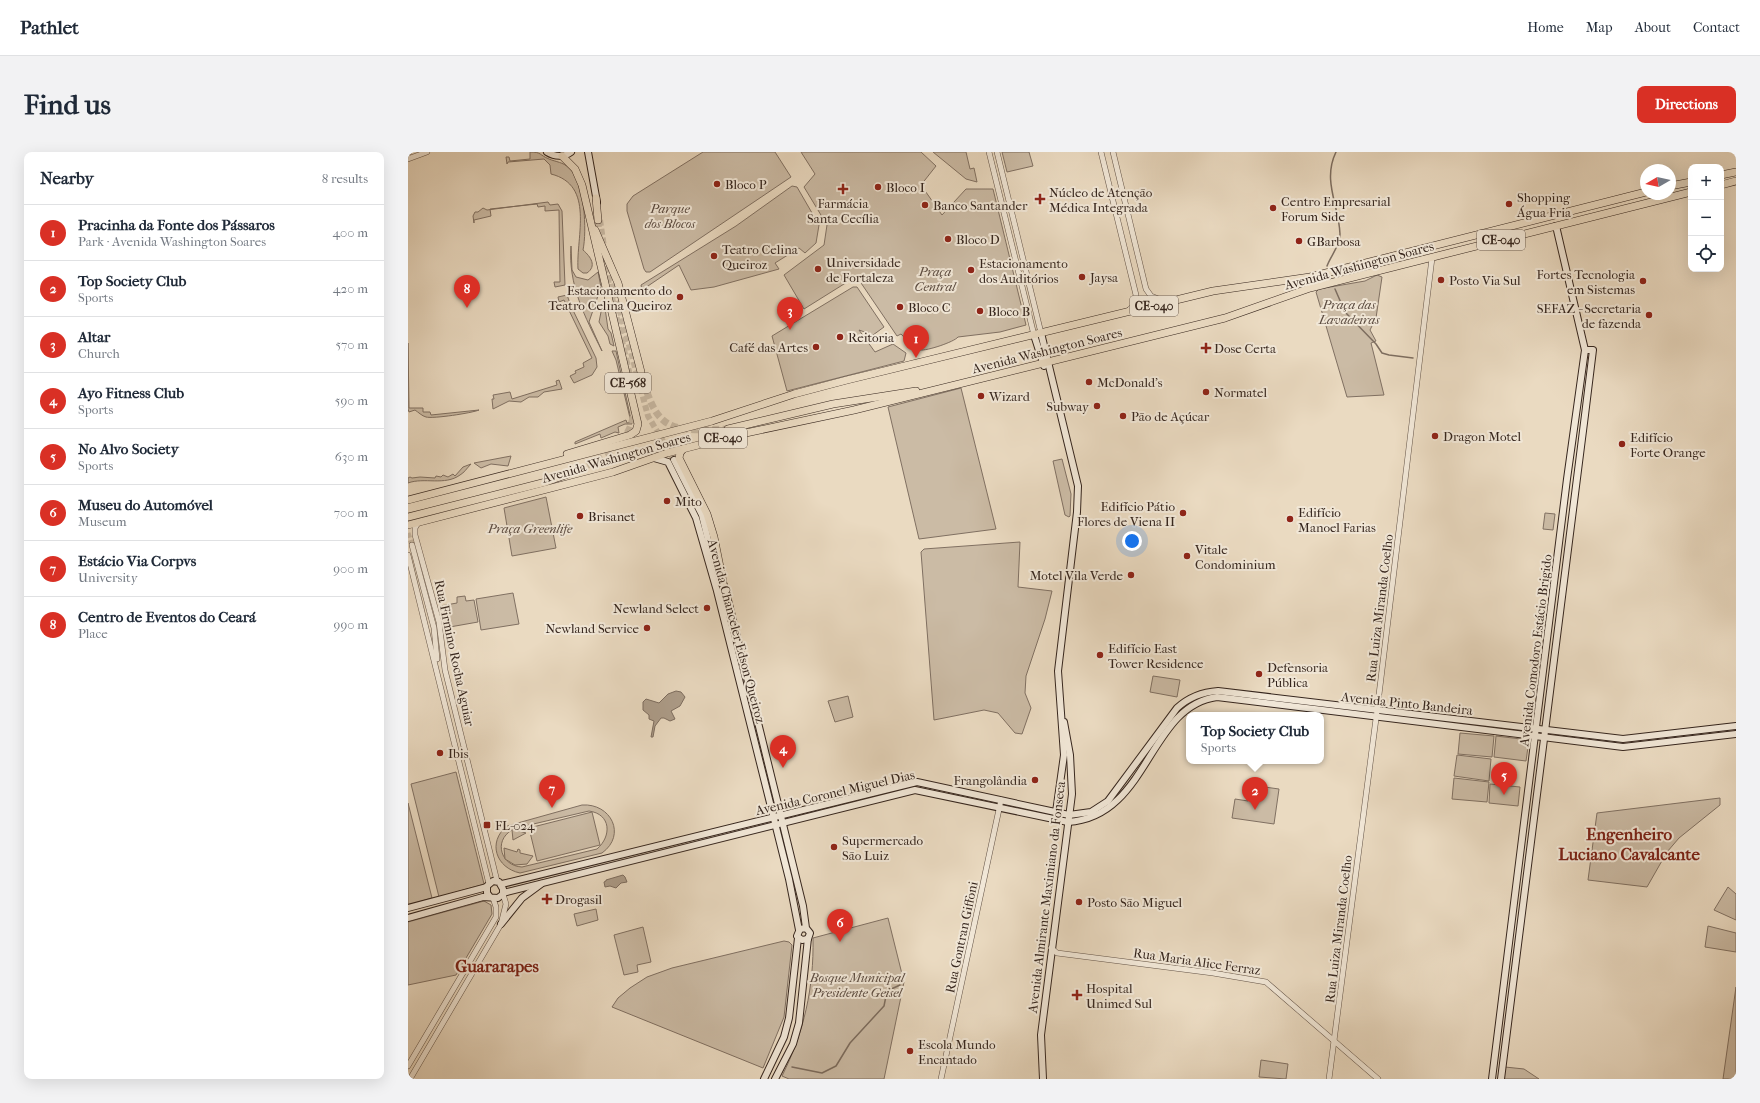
<!DOCTYPE html>
<meta charset="utf-8">
<style>
:root{--surface:#fff;--page:#f2f2f3;--text:#1f2937;--muted:#747a83;--line:#e0e1e3;--accent:#d93025}
body{margin:0;font-family:"IM FELL French Canon",serif;background:var(--page);color:var(--text)}
.controls{position:absolute;right:12px;top:12px;display:grid;overflow:hidden;border-radius:8px;box-shadow:0 4px 16px #0002}
.controls button{width:36px;height:36px;display:grid;place-items:center;padding:0;border:0;border-bottom:1px solid var(--line);background:var(--surface);color:var(--text);font:20px sans-serif}
.compass{position:absolute;left:1232px;top:12px;width:36px;height:36px;border-radius:50%;background:var(--surface);box-shadow:0 4px 16px #0002;rotate:261deg}
.you{position:absolute;left:724px;top:389px;width:14px;height:14px;margin:-10px;border:3px solid #fff;border-radius:50%;background:#1a73e8;box-shadow:0 0 0 6px #1a73e833}
.badge{display:grid;place-items:center;width:26px;height:26px;border-radius:50%;background:var(--accent);color:#fff;font-size:13px;font-weight:700}
.pin{position:absolute;translate:-50% -33px;filter:drop-shadow(0 1px 2px #0008)}
.pin::after{content:'';position:absolute;top:21px;width:14px;height:12px;background:inherit;clip-path:polygon(0 0,100% 0,50% 100%)}
.popup{position:absolute;left:778px;top:560px;width:138px;height:52px;box-sizing:border-box;display:grid;place-content:center;border-radius:8px;background:var(--surface);filter:drop-shadow(0 1px 3px #0005);font-size:13px;white-space:nowrap;color:var(--muted)}
.popup b{font-size:15px;color:var(--text)}
.popup::after{content:'';position:absolute;left:50%;top:100%;margin-left:-8px;border:8px solid transparent;border-top-color:var(--surface)}
.list{margin:0;padding:0;list-style:none}
h2{display:flex;justify-content:space-between;align-items:center;height:52px;margin:0;padding:0 16px;font-size:17px}
h2 small{font-size:13px;font-weight:400;color:var(--muted)}
.list li{display:grid;grid-template-columns:26px 1fr auto;gap:12px;align-items:center;box-sizing:border-box;height:56px;padding:0 16px;border-top:1px solid var(--line)}
.list b{display:block;font-size:15px;white-space:nowrap}
.list p{margin:0;font-size:13px;white-space:nowrap;color:var(--muted)}
.list em{font-size:13px;font-style:normal;color:var(--muted)}
.icon{flex:none;width:22px;height:22px;fill:none;stroke:currentColor;stroke-width:2;stroke-linecap:round;stroke-linejoin:round}
.map{position:relative;flex:none;width:1328px;height:927px;overflow:hidden;border-radius:8px}
header{display:flex;align-items:center;gap:24px;box-sizing:border-box;height:56px;padding:0 20px;background:var(--surface);border-bottom:1px solid var(--line)}
header strong{font-size:19px}
nav{display:flex;gap:22px;margin-inline-start:auto;font-size:14px}
.intro{display:flex;align-items:center;justify-content:space-between;box-sizing:border-box;height:96px;padding:0 24px}
h1{margin:0;font-size:28px}
.button{padding:10px 18px;border-radius:8px;background:var(--accent);color:#fff;font-size:14px;font-weight:700}
main{display:flex;gap:24px;padding:0 24px}
aside{flex:1;background:var(--surface);border-radius:8px;box-shadow:0 4px 16px #0002}
.map>svg:first-child{display:block}
.green{fill:#cbbba5;stroke:#807062;fill-rule:evenodd}
.water{fill:#ad9d8a;stroke:#7d6d5f}
.lines{fill:none;stroke-linecap:round;stroke-linejoin:round}
.stream{stroke:#7d6d5f;stroke-width:1.5}
.tertiary-tunnel{stroke:#c6b6a0;stroke-width:5;stroke-dasharray:5 2.5;stroke-linecap:butt}
.secondary-tunnel{stroke:#c6b6a0;stroke-width:6;stroke-dasharray:6 3;stroke-linecap:butt}
.trunk-tunnel{stroke:#c6b6a0;stroke-width:7;stroke-dasharray:7 3.5;stroke-linecap:butt}
.tertiary-casing{stroke:#635347;stroke-width:6}
.secondary-casing{stroke:#36261e;stroke-width:8}
.trunk-casing{stroke:#36261e;stroke-width:8}
.tertiary{stroke:#f1e7d7;stroke-width:5}
.secondary{stroke:#f1e7d7;stroke-width:6}
.trunk{stroke:#eadac1;stroke-width:7}
.poi-dot{fill:#8f2418;stroke:#f1e7d7;stroke-width:1.5}
.labels{text-anchor:middle;stroke-width:4;stroke-linejoin:round;paint-order:stroke}
.shield{fill:#f1e7d7;stroke:#6e6056;stroke-width:1}
.shield-label{font-size:12px;font-weight:bold;fill:#36261e}
.poi-label{font-size:13px;fill:#36261e;stroke:#f1e7d7;text-anchor:start}
.park-label{font-size:13px;font-style:italic;fill:#5b4b40;stroke:#f1e7d7}
.street-label{font-size:13px;fill:#36261e;stroke:#f1e7d7}
.district-label{font-size:17px;font-weight:bold;fill:#7a1f14;stroke:#f1e7d7}
</style>
<header>
<strong>Pathlet</strong>
<nav><a>Home</a><a>Map</a><a>About</a><a>Contact</a></nav>
</header>
<div class="intro"><h1>Find us</h1><a class="button">Directions</a></div>
<main>
<aside>
<h2>Nearby<small>8 results</small></h2>
<ul class="list">
<li><span class="badge">1</span><div><b>Pracinha da Fonte dos Pássaros</b><p>Park · Avenida Washington Soares</p></div><em>400 m</em></li>
<li><span class="badge">2</span><div><b>Top Society Club</b><p>Sports</p></div><em>420 m</em></li>
<li><span class="badge">3</span><div><b>Altar</b><p>Church</p></div><em>570 m</em></li>
<li><span class="badge">4</span><div><b>Ayo Fitness Club</b><p>Sports</p></div><em>590 m</em></li>
<li><span class="badge">5</span><div><b>No Alvo Society</b><p>Sports</p></div><em>630 m</em></li>
<li><span class="badge">6</span><div><b>Museu do Automóvel</b><p>Museum</p></div><em>700 m</em></li>
<li><span class="badge">7</span><div><b>Estácio Via Corpvs</b><p>University</p></div><em>900 m</em></li>
<li><span class="badge">8</span><div><b>Centro de Eventos do Ceará</b><p>Place</p></div><em>990 m</em></li>
</ul>
</aside>
<div class="map">
<svg width="1328" height="927" viewBox="0 0 1328 927">
<rect width="100%" height="100%" fill="#eadac1"/>
<filter id="stains"><feTurbulence type="fractalNoise" baseFrequency=".005" numOctaves="4"/><feColorMatrix values="0 0 0 0 .2 0 0 0 0 .09 0 0 0 0 .02 0 0 0 .5 -.17"/></filter>
<radialGradient id="worn" r=".72"><stop offset=".6" stop-color="#630" stop-opacity="0"/><stop offset="1" stop-color="#630" stop-opacity=".3"/></radialGradient>
<g class="green">
<path d="M122,0C134,0 131,3 141,7C148,10 155,10 161,16C177,30 179,79 175,98C183,105 189,114 179,121H175L170,117C168,84 187,33 143,22L142,13L136,7L100,10L99,12L98,5H101L102,9L122,7Z"/>
<path d="M295,0H367L383,25L242,120H238L236,117L219,59V52L225,44Z"/>
<path d="M393,0H513L528,14L513,33L534,63L558,37H585L618,173L592,180L550,185C546,190 519,199 512,198C504,196 498,187 493,182L489,184L451,128L444,127L396,157L376,123L416,93L419,73L396,35L407,22Z"/>
<path d="M525,0H558L562,17L566,16L569,30L558,27Z"/>
<path d="M594,0H621L625,14L599,20Z"/>
<path d="M384,34L389,35L411,73L408,91L397,101L391,96L367,111L371,117L306,135L283,138L271,113L234,138L233,133L328,74Z"/>
<path d="M140,50L142,53L150,52L154,59L157,133L147,135L146,130H152L151,58L137,59V54L130,55L129,52L82,57L83,64L66,68V71L65,64L67,60H70L75,56L79,58Z"/>
<path d="M163,94L164,118L168,125L180,128L190,120L193,135L181,170L194,199C177,165 160,133 163,94Z"/>
<path d="M969,123L974,125L968,166L962,178L968,189L963,191L976,243L939,245L908,140L911,137L957,129Z"/>
<path d="M445,135H449L476,175L465,183L451,178L467,200L485,192L498,201L496,209L379,239L364,184Z"/>
<path d="M159,143L163,154L188,206L189,215L184,223L166,231L162,224L168,221L167,219L176,215L175,211L184,206L156,148L151,150L150,145Z"/>
<path d="M194,155L197,156L200,177L203,181L206,194L202,192L200,184L191,170Z"/>
<path d="M0,191L1,256H15V260H22L23,263L71,258C64,261 25,267 18,265C14,264 10,260 7,258L1,260L0,257Z"/>
<path d="M204,199H208L224,272H217L210,275L211,281L207,280L193,286L192,282L167,292V290L218,268L219,271L223,270L208,208Z"/>
<path d="M151,228L154,237L136,240L130,245H121L113,250L101,249L85,257L84,247H86L85,243L102,240L104,247L149,233L148,229Z"/>
<path d="M553,236L588,377L511,387L480,255Z"/>
<path d="M103,304L100,314L83,312L73,316L66,311Z"/>
<path d="M654,307L663,342L662,364L661,365L657,363L645,309Z"/>
<path d="M63,312C59,316 56,321 52,323C37,334 16,325 0,331V326L2,325L4,326L12,325L27,326L28,324L33,325L35,323L40,325L45,322L47,324L55,315Z"/>
<path d="M138,345L148,396L104,404L96,356Z"/>
<path d="M1137,361L1147,362L1145,378L1135,377Z"/>
<path d="M612,390L610,435L644,439L637,467L618,524L617,541L623,556L614,582L607,581L590,561L576,558L526,568L513,400L516,397Z"/>
<path d="M105,441L111,472L73,478L68,447Z"/>
<path d="M57,444L58,449L66,448L70,470L36,476L32,454L49,451V445Z"/>
<path d="M745,524L772,528L769,545L742,540Z"/>
<path d="M440,544L445,565L427,570L420,549Z"/>
<path d="M1052,581L1086,584L1084,605L1050,602Z"/>
<path d="M1088,584L1121,588L1118,609L1086,605Z"/>
<path d="M1049,603L1083,607L1081,629L1046,624Z"/>
<path d="M48,620L76,732L31,745L3,632Z"/>
<path d="M1046,626L1081,630L1079,650L1044,647Z"/>
<path d="M1082,632L1112,635L1110,654L1081,651Z"/>
<path d="M842,633L871,637L866,672L824,666L827,647L840,649Z"/>
<path d="M1312,646V653L1271,686L1259,700L1239,735L1180,728L1189,661Z"/>
<path d="M0,651L24,746L0,753Z"/>
<path d="M174,653C203,651 219,683 194,701L112,721C88,716 79,690 99,674ZM181,659C203,662 204,684 189,697L114,715C93,714 85,689 104,678L105,688L118,681L104,677Z"/>
<path d="M184,660L192,693L129,709L121,676Z"/>
<path d="M96,696L109,700L110,697L112,698V701L125,704L119,712L107,713L97,707Z"/>
<path d="M1320,735L1328,742V768L1306,758Z"/>
<path d="M76,749L83,753L84,762L48,823L0,833V770Z"/>
<path d="M188,757L190,768L169,774L166,762Z"/>
<path d="M480,766L496,830L476,927H381L374,924C396,880 406,836 405,786Z"/>
<path d="M1300,774L1328,781V800L1297,795Z"/>
<path d="M235,775L243,810L229,813L230,820L216,823L206,783Z"/>
<path d="M376,789L381,790L384,793L376,865L355,916L204,855L210,846L222,836L239,825L264,816Z"/>
<path d="M1328,835V927H1315Z"/>
<path d="M853,908L880,912L878,927L851,925Z"/>
<path d="M1097,915L1116,917L1131,927H1093Z"/>
</g>
<g class="water">
<path d="M268,539L273,540L277,545L272,554L263,559L267,567L262,569L256,566H253L247,574L245,585H243L246,569L241,567V563L235,558V550L238,547L251,551L260,542Z"/>
<path d="M215,723L217,725L219,730L213,731L208,736L202,734L197,735L196,730L198,729V728Z"/>
</g>
<g class="lines">
<g class="stream">
<path d="M919,114C923,103 932,94 932,82C931,53 914,29 928,0"/>
<path d="M927,137L937,160L968,192L974,201L981,203L1005,206"/>
<path d="M384,915L414,921L428,914L442,891L476,854L479,839L492,833"/>
</g>
<path class="tertiary-tunnel" d="M0,381L4,393"/>
<g class="secondary-tunnel">
<path d="M192,68L196,95"/>
<path d="M200,114L240,264L266,308"/>
</g>
<g class="trunk-tunnel">
<path d="M190,68L191,86"/>
<path d="M194,104L222,226"/>
<path d="M233,220C249,281 262,279 320,277"/>
<path d="M160,322C190,309 223,296 226,258"/>
</g>
<g class="tertiary-casing">
<g id="tertiary">
<path d="M0,0H1"/>
<path d="M581,0L626,183"/>
<path d="M589,0L633,181"/>
<path d="M693,0L728,143L725,154L719,160"/>
<path d="M705,0L738,137L743,144L758,150"/>
<path d="M0,7L19,0"/>
<path d="M10,371L7,376V383L31,470L37,518L89,729"/>
<path d="M4,393L26,476L29,507"/>
<path d="M0,403L81,732"/>
<path d="M643,796L649,801L805,821L858,830L970,927"/>
<path d="M0,914L88,765V755L85,746"/>
<path d="M2,927L93,772L98,752L95,742"/>
<path d="M533,927L593,648"/>
<path d="M921,927L969,559L1024,106"/>
</g>
</g>
<g class="secondary-casing">
<g id="secondary">
<path d="M139,0C147,5 156,5 163,0"/>
<path d="M180,0L189,50"/>
<path d="M633,181L670,334L669,360L650,519L656,603L648,660"/>
<path d="M626,183L636,214"/>
<path d="M246,306L260,310L288,366L309,439L381,727L391,778"/>
<path d="M266,308L294,363L303,400L317,436L395,754L398,776L402,781L400,787L394,788L389,784L392,777L398,776"/>
<path d="M94,732L509,630L661,663L683,660L700,649L769,556C781,545 795,540 810,539L1215,587L1328,574"/>
<path d="M95,741L507,638L660,670C741,665 740,554 809,545L1215,595L1328,582"/>
<path d="M0,756L79,735"/>
<path d="M0,766L75,745L90,746L95,742V737L91,730L85,729L79,734V741L82,745"/>
<path d="M93,772L114,746L133,732"/>
<path d="M356,927L376,885L381,866L390,786"/>
<path d="M367,927L385,892L391,871L400,786"/>
<path d="M635,927L633,883L664,642L662,603L656,570"/>
<path d="M1084,927L1159,327L1177,198L1148,74"/>
<path d="M1093,927L1177,263L1185,198H1177"/>
</g>
</g>
<g class="trunk-casing">
<g id="trunk">
<path d="M154,4L167,17L174,33L230,272L228,279L222,283L159,302"/>
<path d="M1313,23L1328,20"/>
<path d="M1313,33L1328,29"/>
<path d="M1262,34L1283,30"/>
<path d="M188,46L190,68"/>
<path d="M187,78L210,131L233,220"/>
<path d="M320,277L425,252L508,239"/>
<path d="M275,297L272,301L271,306L299,362L306,385L315,430"/>
<path d="M0,348L304,269L386,242L439,228L805,139L902,125L1238,40"/>
<path d="M0,365L138,330L160,322"/>
<path d="M0,373L205,320L259,301L333,282L446,258L817,166L902,136L1283,40"/>
</g>
</g>
<use href="#tertiary" class="tertiary"/>
<use href="#secondary" class="secondary"/>
<use href="#trunk" class="trunk"/>
</g>
<g class="poi-dot">
<circle cx="309" cy="32" r="4"/>
<circle cx="470" cy="35" r="4"/>
<path d="M433 31h4v4h4v4h-4v4h-4v-4h-4v-4h4z"/>
<path d="M630 41h4v4h4v4h-4v4h-4v-4h-4v-4h4z"/>
<circle cx="1101" cy="52" r="4"/>
<circle cx="517" cy="53" r="4"/>
<circle cx="865" cy="56" r="4"/>
<circle cx="540" cy="87" r="4"/>
<circle cx="891" cy="89" r="4"/>
<circle cx="306" cy="104" r="4"/>
<circle cx="410" cy="117" r="4"/>
<circle cx="563" cy="118" r="4"/>
<circle cx="674" cy="125" r="4"/>
<circle cx="1033" cy="128" r="4"/>
<circle cx="1235" cy="129" r="4"/>
<circle cx="272" cy="145" r="4"/>
<circle cx="492" cy="155" r="4"/>
<circle cx="572" cy="159" r="4"/>
<circle cx="1241" cy="163" r="4"/>
<circle cx="432" cy="185" r="4"/>
<circle cx="408" cy="195" r="4"/>
<path d="M796 190h4v4h4v4h-4v4h-4v-4h-4v-4h4z"/>
<circle cx="681" cy="230" r="4"/>
<circle cx="798" cy="240" r="4"/>
<circle cx="573" cy="244" r="4"/>
<circle cx="689" cy="254" r="4"/>
<circle cx="715" cy="264" r="4"/>
<circle cx="1027" cy="284" r="4"/>
<circle cx="1214" cy="292" r="4"/>
<circle cx="259" cy="349" r="4"/>
<circle cx="775" cy="361" r="4"/>
<circle cx="172" cy="364" r="4"/>
<circle cx="882" cy="367" r="4"/>
<circle cx="779" cy="404" r="4"/>
<circle cx="723" cy="423" r="4"/>
<circle cx="299" cy="456" r="4"/>
<circle cx="239" cy="476" r="4"/>
<circle cx="692" cy="503" r="4"/>
<circle cx="851" cy="522" r="4"/>
<circle cx="32" cy="601" r="4"/>
<circle cx="627" cy="628" r="4"/>
<rect x="75" y="669" width="8" height="8" rx="2"/>
<circle cx="426" cy="695" r="4"/>
<path d="M137 741h4v4h4v4h-4v4h-4v-4h-4v-4h4z"/>
<circle cx="671" cy="750" r="4"/>
<path d="M667 837h4v4h4v4h-4v4h-4v-4h-4v-4h4z"/>
<circle cx="502" cy="899" r="4"/>
</g>
<g class="labels">
<g class="shield">
<rect x="1069" y="78" width="48" height="20" rx="3"/>
<rect x="722" y="144" width="48" height="20" rx="3"/>
<rect x="197" y="221" width="46" height="20" rx="3"/>
<rect x="291" y="276" width="48" height="20" rx="3"/>
</g>
<g class="shield-label">
<text x="1093" y="92">CE-040</text>
<text x="746" y="158">CE-040</text>
<text x="220" y="235">CE-568</text>
<text x="315" y="290">CE-040</text>
</g>
<g class="poi-label">
<text x="317" y="37">Bloco P</text>
<text x="478" y="40">Bloco I</text>
<text x="641" y="45">Núcleo de Atenção<tspan x="641" dy="15">Médica Integrada</tspan></text>
<text x="1109" y="50">Shopping<tspan x="1109" dy="15">Água Fria</tspan></text>
<text x="873" y="54">Centro Empresarial<tspan x="873" dy="15">Forum Side</tspan></text>
<text x="435" y="56" text-anchor="middle">Farmácia<tspan x="435" dy="15">Santa Cecília</tspan></text>
<text x="525" y="58">Banco Santander</text>
<text x="548" y="92">Bloco D</text>
<text x="899" y="94">GBarbosa</text>
<text x="314" y="102">Teatro Celina<tspan x="314" dy="15">Queiroz</tspan></text>
<text x="418" y="115">Universidade<tspan x="418" dy="15">de Fortaleza</tspan></text>
<text x="571" y="116">Estacionamento<tspan x="571" dy="15">dos Auditórios</tspan></text>
<text x="1227" y="127" text-anchor="end">Fortes Tecnologia<tspan x="1227" dy="15">em Sistemas</tspan></text>
<text x="682" y="130">Jaysa</text>
<text x="1041" y="133">Posto Via Sul</text>
<text x="264" y="143" text-anchor="end">Estacionamento do<tspan x="264" dy="15">Teatro Celina Queiroz</tspan></text>
<text x="500" y="160">Bloco C</text>
<text x="1233" y="161" text-anchor="end">SEFAZ - Secretaria<tspan x="1233" dy="15">de fazenda</tspan></text>
<text x="580" y="164">Bloco B</text>
<text x="440" y="190">Reitoria</text>
<text x="400" y="200" text-anchor="end">Café das Artes</text>
<text x="806" y="201">Dose Certa</text>
<text x="689" y="235">McDonald's</text>
<text x="806" y="245">Normatel</text>
<text x="581" y="249">Wizard</text>
<text x="681" y="259" text-anchor="end">Subway</text>
<text x="723" y="269">Pão de Açúcar</text>
<text x="1035" y="289">Dragon Motel</text>
<text x="1222" y="290">Edifício<tspan x="1222" dy="15">Forte Orange</tspan></text>
<text x="267" y="354">Mito</text>
<text x="767" y="359" text-anchor="end">Edifício Pátio<tspan x="767" dy="15">Flores de Viena II</tspan></text>
<text x="890" y="365">Edifício<tspan x="890" dy="15">Manoel Farias</tspan></text>
<text x="180" y="369">Brisanet</text>
<text x="787" y="402">Vitale<tspan x="787" dy="15">Condominium</tspan></text>
<text x="715" y="428" text-anchor="end">Motel Vila Verde</text>
<text x="291" y="461" text-anchor="end">Newland Select</text>
<text x="231" y="481" text-anchor="end">Newland Service</text>
<text x="700" y="501">Edifício East<tspan x="700" dy="15">Tower Residence</tspan></text>
<text x="859" y="520">Defensoria<tspan x="859" dy="15">Pública</tspan></text>
<text x="40" y="606">Ibis</text>
<text x="619" y="633" text-anchor="end">Frangolândia</text>
<text x="87" y="678">FL-024</text>
<text x="434" y="693">Supermercado<tspan x="434" dy="15">São Luiz</tspan></text>
<text x="147" y="752">Drogasil</text>
<text x="679" y="755">Posto São Miguel</text>
<text x="678" y="841">Hospital<tspan x="678" dy="15">Unimed Sul</tspan></text>
<text x="510" y="897">Escola Mundo<tspan x="510" dy="15">Encantado</tspan></text>
</g>
<g class="park-label">
<text x="262" y="61">Parque<tspan x="262" dy="15">dos Blocos</tspan></text>
<text x="527" y="124">Praça<tspan x="527" dy="15">Central</tspan></text>
<text x="941" y="157">Praça das<tspan x="941" dy="15">Lavadeiras</tspan></text>
<text x="122" y="381">Praça Greenlife</text>
<text x="449" y="830">Bosque Municipal<tspan x="449" dy="15">Presidente Geisel</tspan></text>
</g>
<g class="street-label">
<text transform="translate(951 113) rotate(-15)" y="5">Avenida Washington Soares</text>
<text transform="translate(639 198) rotate(-14)" y="5">Avenida Washington Soares</text>
<text transform="translate(208 305) rotate(-16)" y="5">Avenida Washington Soares</text>
<text transform="translate(971 456) rotate(-83)" y="5">Rua Luiza Miranda Coelho</text>
<text transform="translate(329 479) rotate(75)" y="5">Avenida Chanceler Edson Queiroz</text>
<text transform="translate(1127 498) rotate(-83)" y="5">Avenida Comodoro Estácio Brigido</text>
<text transform="translate(47 501) rotate(78)" y="5">Rua Firmino Rocha Aguiar</text>
<text transform="translate(999 551) rotate(6)" y="5">Avenida Pinto Bandeira</text>
<text transform="translate(427 640) rotate(-13)" y="5">Avenida Coronel Miguel Dias</text>
<text transform="translate(638 745) rotate(-83)" y="5">Avenida Almirante Maximiano da Fonseca</text>
<text transform="translate(930 777) rotate(-83)" y="5">Rua Luiza Miranda Coelho</text>
<text transform="translate(553 785) rotate(-78)" y="5">Rua Gontran Giffoni</text>
<text transform="translate(789 809) rotate(8)" y="5">Rua Maria Alice Ferraz</text>
</g>
<g class="district-label">
<text x="1221" y="688">Engenheiro<tspan x="1221" dy="20">Luciano Cavalcante</tspan></text>
<text x="89" y="820">Guararapes</text>
</g>
</g>
<rect width="100%" height="100%" filter="url(#stains)"/>
<rect width="100%" height="100%" fill="url(#worn)"/>
</svg>
<div class="controls">
<button>+</button>
<button>−</button>
<button><svg class="icon" aria-label="locate" viewBox="0 0 24 24"><circle cx="12" cy="12" r="6"/><path d="M12 2v4M12 18v4M2 12h4M18 12h4"/></svg></button>
</div>
<svg class="compass" viewBox="-18 -18 36 36"><path d="M0-13l5 13h-10z" fill="#e53935"/><path d="M0 13l5-13h-10z" fill="#747a83"/></svg>
<div class="you"></div>
<div class="pin badge" style="left:508px;top:206px">1</div>
<div class="pin badge" style="left:847px;top:658px">2</div>
<div class="popup"><b>Top Society Club</b>Sports</div>
<div class="pin badge" style="left:382px;top:178px">3</div>
<div class="pin badge" style="left:375px;top:616px">4</div>
<div class="pin badge" style="left:1096px;top:643px">5</div>
<div class="pin badge" style="left:432px;top:790px">6</div>
<div class="pin badge" style="left:144px;top:656px">7</div>
<div class="pin badge" style="left:59px;top:156px">8</div>
</div>
</main>
